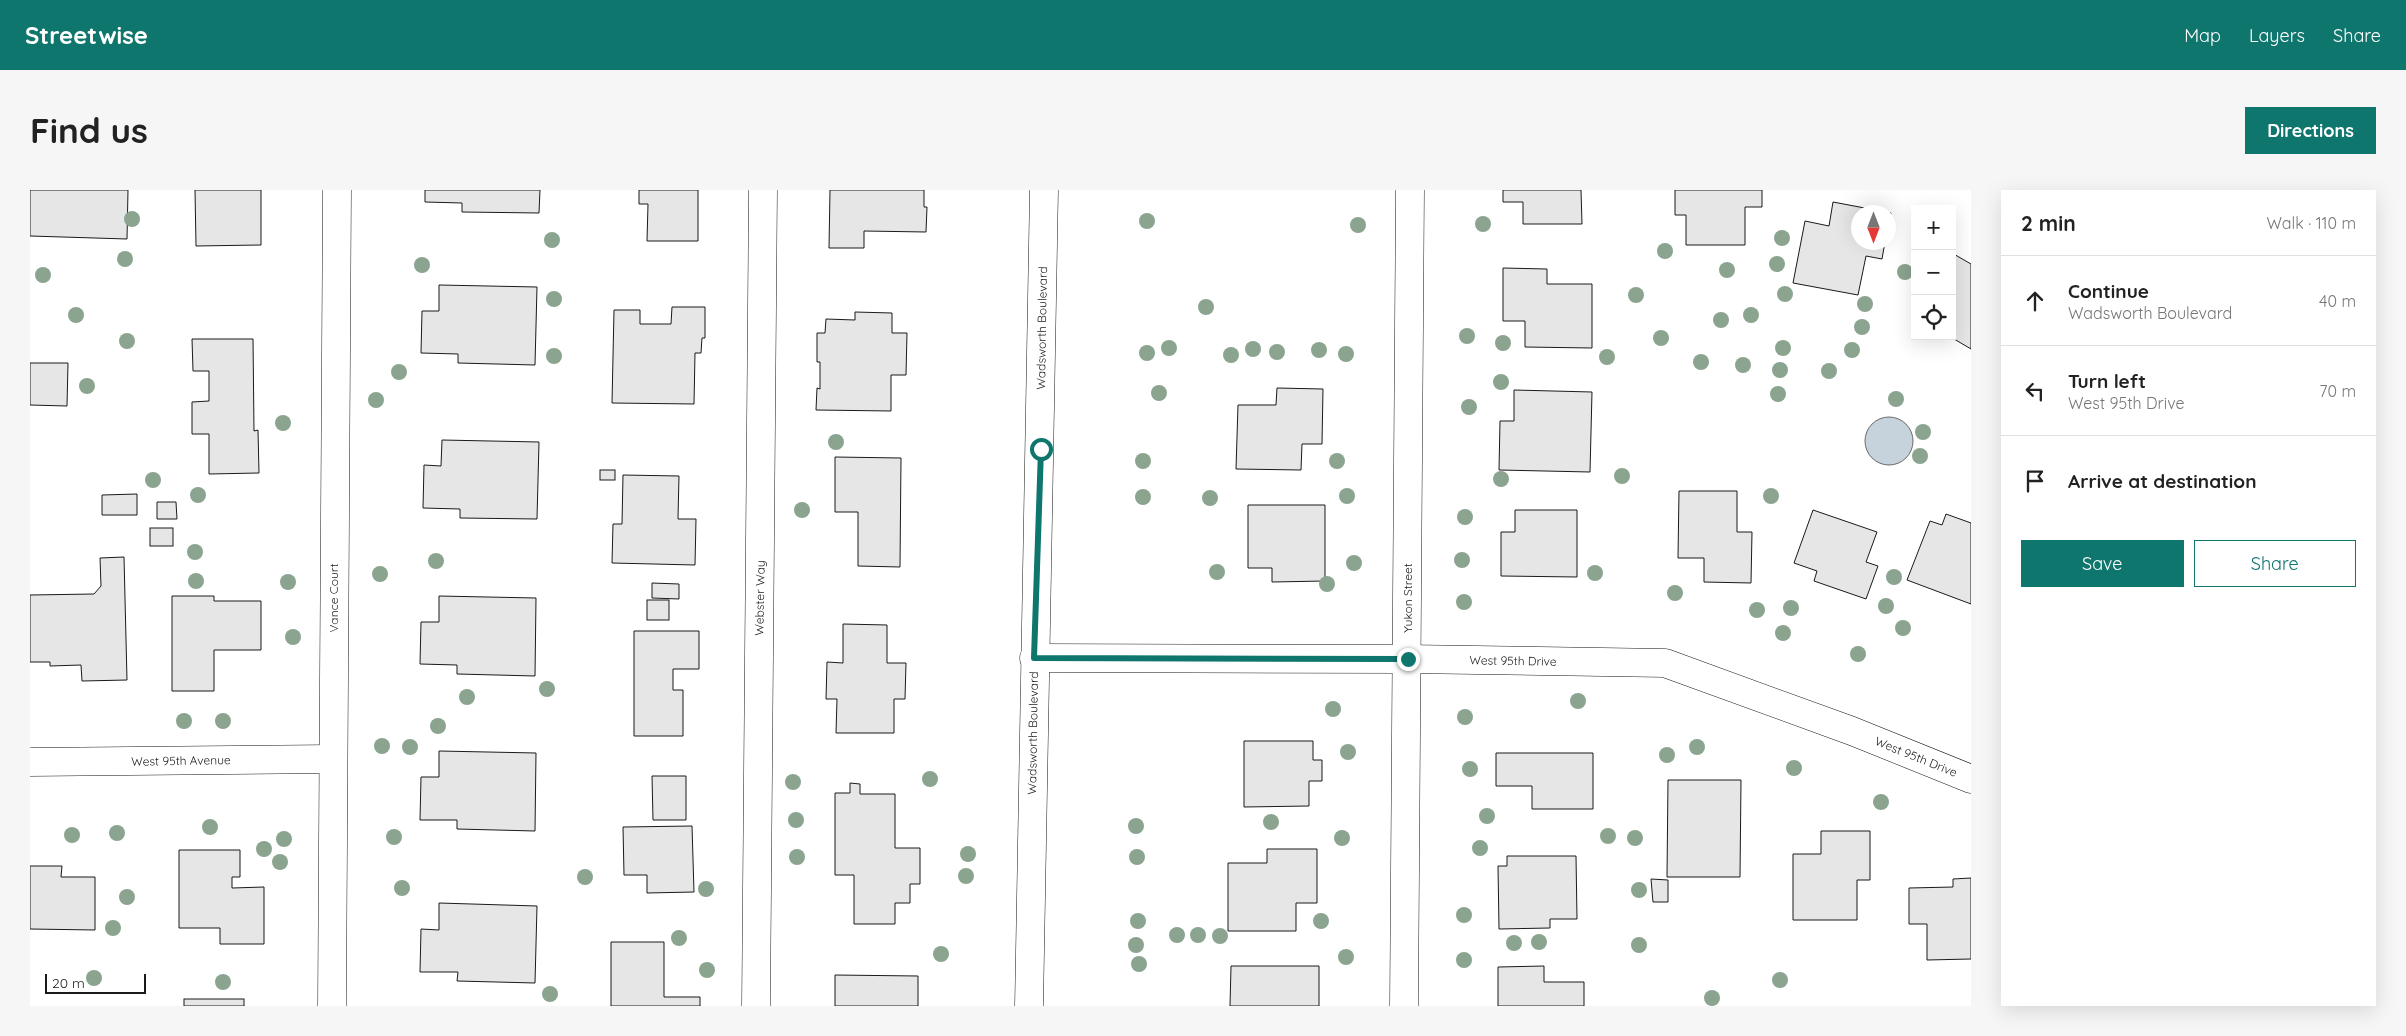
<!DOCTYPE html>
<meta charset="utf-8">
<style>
:root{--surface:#fff;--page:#f6f6f6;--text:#222;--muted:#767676;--line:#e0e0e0;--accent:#0f766e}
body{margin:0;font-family:Quicksand,sans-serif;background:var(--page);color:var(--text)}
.controls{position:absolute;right:15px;top:15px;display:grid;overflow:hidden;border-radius:0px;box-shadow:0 5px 20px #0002}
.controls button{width:45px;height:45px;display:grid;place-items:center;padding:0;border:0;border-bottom:1px solid var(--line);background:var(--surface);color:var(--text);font:25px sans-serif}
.compass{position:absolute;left:1821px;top:15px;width:45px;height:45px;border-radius:50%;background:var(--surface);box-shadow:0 5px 20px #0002;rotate:180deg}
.scale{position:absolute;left:15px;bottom:12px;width:101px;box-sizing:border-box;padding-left:5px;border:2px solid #1a1a1a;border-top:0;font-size:14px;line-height:18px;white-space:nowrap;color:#1a1a1a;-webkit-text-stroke:4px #fff;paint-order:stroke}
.stop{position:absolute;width:15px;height:15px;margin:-11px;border:4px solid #0f766e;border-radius:50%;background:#fff}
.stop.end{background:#0f766e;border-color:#fff;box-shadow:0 1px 5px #0008}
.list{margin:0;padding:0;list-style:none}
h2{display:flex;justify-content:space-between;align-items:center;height:65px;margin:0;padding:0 20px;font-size:21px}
h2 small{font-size:16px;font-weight:400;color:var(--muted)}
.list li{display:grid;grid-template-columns:32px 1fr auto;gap:15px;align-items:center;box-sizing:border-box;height:90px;padding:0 20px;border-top:1px solid var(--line)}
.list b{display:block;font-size:19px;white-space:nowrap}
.list p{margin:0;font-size:16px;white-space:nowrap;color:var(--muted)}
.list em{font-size:16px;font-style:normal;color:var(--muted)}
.actions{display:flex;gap:10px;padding:15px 20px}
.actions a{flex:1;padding:11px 0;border:1px solid var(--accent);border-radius:0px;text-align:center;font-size:18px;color:var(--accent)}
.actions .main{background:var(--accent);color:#fff}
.icon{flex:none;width:28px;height:28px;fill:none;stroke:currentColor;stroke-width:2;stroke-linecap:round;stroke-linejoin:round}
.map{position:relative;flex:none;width:1941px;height:816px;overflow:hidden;border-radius:0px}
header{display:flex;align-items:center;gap:30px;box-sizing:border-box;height:70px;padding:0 25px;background:var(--accent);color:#fff}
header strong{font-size:24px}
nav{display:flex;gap:28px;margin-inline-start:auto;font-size:18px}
.intro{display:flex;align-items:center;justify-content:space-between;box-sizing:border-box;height:120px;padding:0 30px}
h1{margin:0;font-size:35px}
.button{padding:12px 22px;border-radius:0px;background:var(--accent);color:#fff;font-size:18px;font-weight:700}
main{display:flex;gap:30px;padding:0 30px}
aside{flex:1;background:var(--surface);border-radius:0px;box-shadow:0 5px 20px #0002}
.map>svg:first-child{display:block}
.water{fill:#c6d2dc;stroke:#6a6a6a}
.building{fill:#e6e6e6;stroke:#1a1a1a}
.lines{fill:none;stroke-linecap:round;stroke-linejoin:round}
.minor-casing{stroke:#1a1a1a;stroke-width:29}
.tertiary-casing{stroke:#1a1a1a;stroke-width:29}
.minor{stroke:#fff;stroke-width:28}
.tertiary{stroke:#fff;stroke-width:28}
.tree{fill:#8aa48f}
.route{stroke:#0f766e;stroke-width:6}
.labels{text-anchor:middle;stroke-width:4;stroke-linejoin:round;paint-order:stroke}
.street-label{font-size:12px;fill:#1a1a1a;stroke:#fff}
</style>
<header>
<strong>Streetwise</strong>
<nav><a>Map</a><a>Layers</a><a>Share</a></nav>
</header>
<div class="intro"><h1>Find us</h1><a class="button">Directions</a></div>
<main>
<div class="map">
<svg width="1941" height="816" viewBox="0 0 1941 816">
<rect width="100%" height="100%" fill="#fff"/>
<circle class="water" cx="1859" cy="251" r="24"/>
<g class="building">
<path d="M0,0H98L97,49L0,46Z"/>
<path d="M165,0H231V55L166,56Z"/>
<path d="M395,0H510L509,23L432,22V13L395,12Z"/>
<path d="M609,0H668V51H617L618,14H609Z"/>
<path d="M800,0H894V17H897L896,42L834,41V58H799Z"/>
<path d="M1473,0H1551L1552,34H1493V12H1473Z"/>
<path d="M1645,0H1732V17H1715V55H1656V25H1645Z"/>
<path d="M1803,12L1861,23L1858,34V22H1828V52H1855L1852,69L1836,66L1828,105L1763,93L1775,31L1799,36Z"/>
<path d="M1922,63L1941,74V159L1919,146H1922Z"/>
<path d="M1473,78L1517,79V94H1562V158L1495,157V131H1473Z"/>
<path d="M409,95L507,97L505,175L428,173V164L391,163L392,121H409Z"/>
<path d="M642,117H675V148H672L671,163H665L664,214L582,213L584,120H610V134H641Z"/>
<path d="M825,122L862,123V143H877L876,185H861V221L786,220L787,198L790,199V172H787V143H795L796,129L825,130Z"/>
<path d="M162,149H223L224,241L228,240L229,283L179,284V244H162V212L179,211V181H163Z"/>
<path d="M0,173H38L37,216L0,215Z"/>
<path d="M1247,198L1293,199L1292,254H1272L1271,280L1206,279L1208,215H1246Z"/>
<path d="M1484,200L1562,202L1560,282L1469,280L1470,231H1484Z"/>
<path d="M412,250L509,252L507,329L430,328V319L393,318L394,275L411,276Z"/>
<path d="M805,267L871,268L870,377L828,376V322H805Z"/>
<rect x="570" y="280" width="15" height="10"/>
<path d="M593,285L649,286L648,329H666L665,375L582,373L583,334H592Z"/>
<path d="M1649,301H1707V342H1722L1721,393L1674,392V368H1648Z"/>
<path d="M107,304V325H72V305Z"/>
<path d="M127,312H146L147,329H127Z"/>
<path d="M1218,315H1295V391L1242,392V378H1218Z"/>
<path d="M1485,320H1547V387L1471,386V342H1485Z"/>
<path d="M1783,320L1847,342L1836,372L1848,376L1836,409L1784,391L1787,381L1764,373Z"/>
<path d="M1916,324L1941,333V414L1877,390L1900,331L1912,335Z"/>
<rect x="120" y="338" width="23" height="18"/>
<path d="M94,367L97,490L52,491L51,475L20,476V472H0V405L64,404L71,396L70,368Z"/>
<path d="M622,393L649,394V409L622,408Z"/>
<path d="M142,406H184V411H231V460H184V501H142Z"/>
<path d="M409,406L506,408L505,486L427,484V475L390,474L391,432H409Z"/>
<rect x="617" y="410" width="22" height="20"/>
<path d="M813,434L857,435V473H876L875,509H864V543H806L807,509H796L797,472L813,473Z"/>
<path d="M604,441H669V479H643V500H653V546H604Z"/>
<path d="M1214,551H1283V570H1292V591H1279V616L1214,617Z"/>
<path d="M409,561L506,563L505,641L427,639V630H390L391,587H409Z"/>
<path d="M1466,563H1563V619H1502V596H1466Z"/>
<path d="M622,586H656V630H623Z"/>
<path d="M1638,590H1711L1710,687H1637Z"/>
<path d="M820,593L830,594V604H865V658H890V694H880V713H865V734H824V685H805V603H820Z"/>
<path d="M662,636L664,702L617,703V685H594L593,637Z"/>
<path d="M1791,641H1840V690H1827V730H1763V664H1791Z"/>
<path d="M1237,659H1287V713H1266V741H1198V673H1237Z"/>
<path d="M149,660H210V687H202V698L234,697V754H190V738H149Z"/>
<path d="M1477,666H1546L1547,729H1520V738L1469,739L1468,676H1477Z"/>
<path d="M0,676H32L31,687H65V740L0,739Z"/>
<path d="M1941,688V769L1897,770V734H1879V698L1923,697V689Z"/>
<path d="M1621,689L1638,690V712H1623Z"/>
<path d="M409,713L507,716L505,793L427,791L428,782H390L391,739L409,740Z"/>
<path d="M581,752H634V807H670V816H581Z"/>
<path d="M1201,776H1289V816H1200Z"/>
<path d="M1514,776V792H1554V816H1468V777Z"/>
<path d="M805,785L888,786V816H805Z"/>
<rect x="154" y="809" width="60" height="7"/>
</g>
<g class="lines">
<g class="minor-casing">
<g id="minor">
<path d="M1004,468L1378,469L1635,473L1822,541L1941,589"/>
<path d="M0,572L302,569"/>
<path d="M302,816L307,0"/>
<path d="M726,816L733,0"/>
<path d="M1374,816L1380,0"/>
</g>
</g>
<g class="tertiary-casing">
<path id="tertiary" d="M999,816L1014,0"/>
</g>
<use href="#minor" class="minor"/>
<use href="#tertiary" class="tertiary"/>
</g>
<g class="tree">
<circle cx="102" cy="29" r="8"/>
<circle cx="1117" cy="31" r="8"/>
<circle cx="1453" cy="34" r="8"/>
<circle cx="1328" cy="35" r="8"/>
<circle cx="1752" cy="48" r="8"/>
<circle cx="522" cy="50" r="8"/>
<circle cx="1635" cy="61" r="8"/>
<circle cx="95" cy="69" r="8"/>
<circle cx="1747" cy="74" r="8"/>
<circle cx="392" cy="75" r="8"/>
<circle cx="1697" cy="80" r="8"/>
<circle cx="1875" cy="82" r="8"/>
<circle cx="13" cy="85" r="8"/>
<circle cx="1755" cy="104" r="8"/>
<circle cx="1606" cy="105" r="8"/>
<circle cx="524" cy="109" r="8"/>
<circle cx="1835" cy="114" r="8"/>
<circle cx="1176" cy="117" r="8"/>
<circle cx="46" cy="125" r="8"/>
<circle cx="1721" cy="125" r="8"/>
<circle cx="1691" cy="130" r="8"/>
<circle cx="1832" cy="137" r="8"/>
<circle cx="1437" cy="146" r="8"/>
<circle cx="1631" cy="148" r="8"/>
<circle cx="97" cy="151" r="8"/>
<circle cx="1473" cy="153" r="8"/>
<circle cx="1139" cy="158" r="8"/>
<circle cx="1753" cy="158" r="8"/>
<circle cx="1223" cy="159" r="8"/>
<circle cx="1289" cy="160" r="8"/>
<circle cx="1822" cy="160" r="8"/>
<circle cx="1247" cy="162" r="8"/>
<circle cx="1117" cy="163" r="8"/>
<circle cx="1316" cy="164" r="8"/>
<circle cx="1201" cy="165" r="8"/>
<circle cx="524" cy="166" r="8"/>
<circle cx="1577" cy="167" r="8"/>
<circle cx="1671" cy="172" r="8"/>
<circle cx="1713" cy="175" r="8"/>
<circle cx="1750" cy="180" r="8"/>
<circle cx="1799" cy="181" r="8"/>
<circle cx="369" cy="182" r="8"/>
<circle cx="1471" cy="192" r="8"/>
<circle cx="57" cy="196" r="8"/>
<circle cx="1129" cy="203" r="8"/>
<circle cx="1748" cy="204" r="8"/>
<circle cx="1866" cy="209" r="8"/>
<circle cx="346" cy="210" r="8"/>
<circle cx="1439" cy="217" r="8"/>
<circle cx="253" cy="233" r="8"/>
<circle cx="1893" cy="242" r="8"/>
<circle cx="806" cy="252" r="8"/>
<circle cx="1890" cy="266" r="8"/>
<circle cx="1113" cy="271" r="8"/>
<circle cx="1307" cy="271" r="8"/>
<circle cx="1592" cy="286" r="8"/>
<circle cx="1471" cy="289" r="8"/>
<circle cx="123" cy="290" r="8"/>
<circle cx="168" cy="305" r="8"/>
<circle cx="1317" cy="306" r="8"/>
<circle cx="1741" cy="306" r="8"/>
<circle cx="1113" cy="307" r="8"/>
<circle cx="1180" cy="308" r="8"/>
<circle cx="772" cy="320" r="8"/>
<circle cx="1435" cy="327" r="8"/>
<circle cx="165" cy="362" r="8"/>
<circle cx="1432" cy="370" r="8"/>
<circle cx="406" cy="371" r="8"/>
<circle cx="1324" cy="373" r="8"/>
<circle cx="1187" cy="382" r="8"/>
<circle cx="1565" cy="383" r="8"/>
<circle cx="350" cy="384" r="8"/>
<circle cx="1864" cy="387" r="8"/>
<circle cx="166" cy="391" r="8"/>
<circle cx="258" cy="392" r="8"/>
<circle cx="1297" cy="394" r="8"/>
<circle cx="1645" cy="403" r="8"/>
<circle cx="1434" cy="412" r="8"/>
<circle cx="1856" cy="416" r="8"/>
<circle cx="1761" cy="418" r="8"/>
<circle cx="1727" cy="420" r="8"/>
<circle cx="1873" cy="438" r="8"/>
<circle cx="1753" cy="443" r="8"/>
<circle cx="263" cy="447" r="8"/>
<circle cx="1828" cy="464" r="8"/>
<circle cx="517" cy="499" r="8"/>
<circle cx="437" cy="507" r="8"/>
<circle cx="1548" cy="511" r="8"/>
<circle cx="1303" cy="519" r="8"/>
<circle cx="1435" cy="527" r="8"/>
<circle cx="154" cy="531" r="8"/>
<circle cx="193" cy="531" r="8"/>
<circle cx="408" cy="536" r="8"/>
<circle cx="352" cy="556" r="8"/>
<circle cx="380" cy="557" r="8"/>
<circle cx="1667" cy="557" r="8"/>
<circle cx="1318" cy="562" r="8"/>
<circle cx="1637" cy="565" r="8"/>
<circle cx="1764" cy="578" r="8"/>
<circle cx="1440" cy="579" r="8"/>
<circle cx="900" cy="589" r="8"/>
<circle cx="763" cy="592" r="8"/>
<circle cx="1851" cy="612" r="8"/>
<circle cx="1457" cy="626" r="8"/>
<circle cx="766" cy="630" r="8"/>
<circle cx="1241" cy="632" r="8"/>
<circle cx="1106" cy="636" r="8"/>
<circle cx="180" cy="637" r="8"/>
<circle cx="87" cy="643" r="8"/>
<circle cx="42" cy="645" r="8"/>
<circle cx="1578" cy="646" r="8"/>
<circle cx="364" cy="647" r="8"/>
<circle cx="1312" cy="648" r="8"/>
<circle cx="1605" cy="648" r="8"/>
<circle cx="254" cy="649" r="8"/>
<circle cx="1450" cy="658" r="8"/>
<circle cx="234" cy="659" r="8"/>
<circle cx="938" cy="664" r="8"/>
<circle cx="767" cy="667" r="8"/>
<circle cx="1107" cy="667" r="8"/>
<circle cx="250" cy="672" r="8"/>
<circle cx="936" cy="686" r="8"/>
<circle cx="555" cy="687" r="8"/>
<circle cx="372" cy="698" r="8"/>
<circle cx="676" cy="699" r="8"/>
<circle cx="1609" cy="700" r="8"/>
<circle cx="97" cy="707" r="8"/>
<circle cx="1434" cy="725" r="8"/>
<circle cx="1108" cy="731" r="8"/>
<circle cx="1291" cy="731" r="8"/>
<circle cx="83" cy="738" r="8"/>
<circle cx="1147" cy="745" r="8"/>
<circle cx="1168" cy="745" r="8"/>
<circle cx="1190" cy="746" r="8"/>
<circle cx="649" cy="748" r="8"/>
<circle cx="1509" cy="752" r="8"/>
<circle cx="1484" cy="753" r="8"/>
<circle cx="1106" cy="755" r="8"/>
<circle cx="1609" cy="755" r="8"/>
<circle cx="911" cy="764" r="8"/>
<circle cx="1316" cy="767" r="8"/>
<circle cx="1434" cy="770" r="8"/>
<circle cx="1109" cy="774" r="8"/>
<circle cx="677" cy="780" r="8"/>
<circle cx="64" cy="788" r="8"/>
<circle cx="1750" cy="790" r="8"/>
<circle cx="193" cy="792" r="8"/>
<circle cx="520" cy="804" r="8"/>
<circle cx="1682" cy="808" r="8"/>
</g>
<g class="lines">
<path class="route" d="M1011,259L1004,468L1378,469"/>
</g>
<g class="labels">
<g class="street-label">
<text transform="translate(1012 138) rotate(-89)" y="4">Wadsworth Boulevard</text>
<text transform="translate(304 408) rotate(-90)" y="4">Vance Court</text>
<text transform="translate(730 408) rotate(-89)" y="4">Webster Way</text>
<text transform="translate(1378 408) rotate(-90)" y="4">Yukon Street</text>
<text transform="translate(1483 471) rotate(1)" y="4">West 95th Drive</text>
<text transform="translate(1003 543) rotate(-89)" y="4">Wadsworth Boulevard</text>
<text transform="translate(1886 567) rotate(22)" y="4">West 95th Drive</text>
<text transform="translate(151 571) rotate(-1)" y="4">West 95th Avenue</text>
</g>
</g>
</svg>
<div class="controls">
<button>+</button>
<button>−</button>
<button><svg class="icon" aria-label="locate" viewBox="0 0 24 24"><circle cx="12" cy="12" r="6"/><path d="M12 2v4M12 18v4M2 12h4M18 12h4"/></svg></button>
</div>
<svg class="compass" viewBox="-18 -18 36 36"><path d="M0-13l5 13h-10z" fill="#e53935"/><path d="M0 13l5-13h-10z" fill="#767676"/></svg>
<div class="scale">20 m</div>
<div class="stop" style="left:1011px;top:259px"></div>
<div class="stop end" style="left:1378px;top:469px"></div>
</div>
<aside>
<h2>2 min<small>Walk · 110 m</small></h2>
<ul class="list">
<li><svg class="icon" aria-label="ahead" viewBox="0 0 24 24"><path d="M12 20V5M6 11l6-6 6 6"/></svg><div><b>Continue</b><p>Wadsworth Boulevard</p></div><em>40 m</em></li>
<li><svg class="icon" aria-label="left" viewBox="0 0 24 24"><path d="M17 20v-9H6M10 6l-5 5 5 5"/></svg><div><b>Turn left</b><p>West 95th Drive</p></div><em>70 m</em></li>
<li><svg class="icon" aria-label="arrive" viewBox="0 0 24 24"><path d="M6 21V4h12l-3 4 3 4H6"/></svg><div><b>Arrive at destination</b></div></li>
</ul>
<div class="actions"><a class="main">Save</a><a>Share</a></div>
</aside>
</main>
